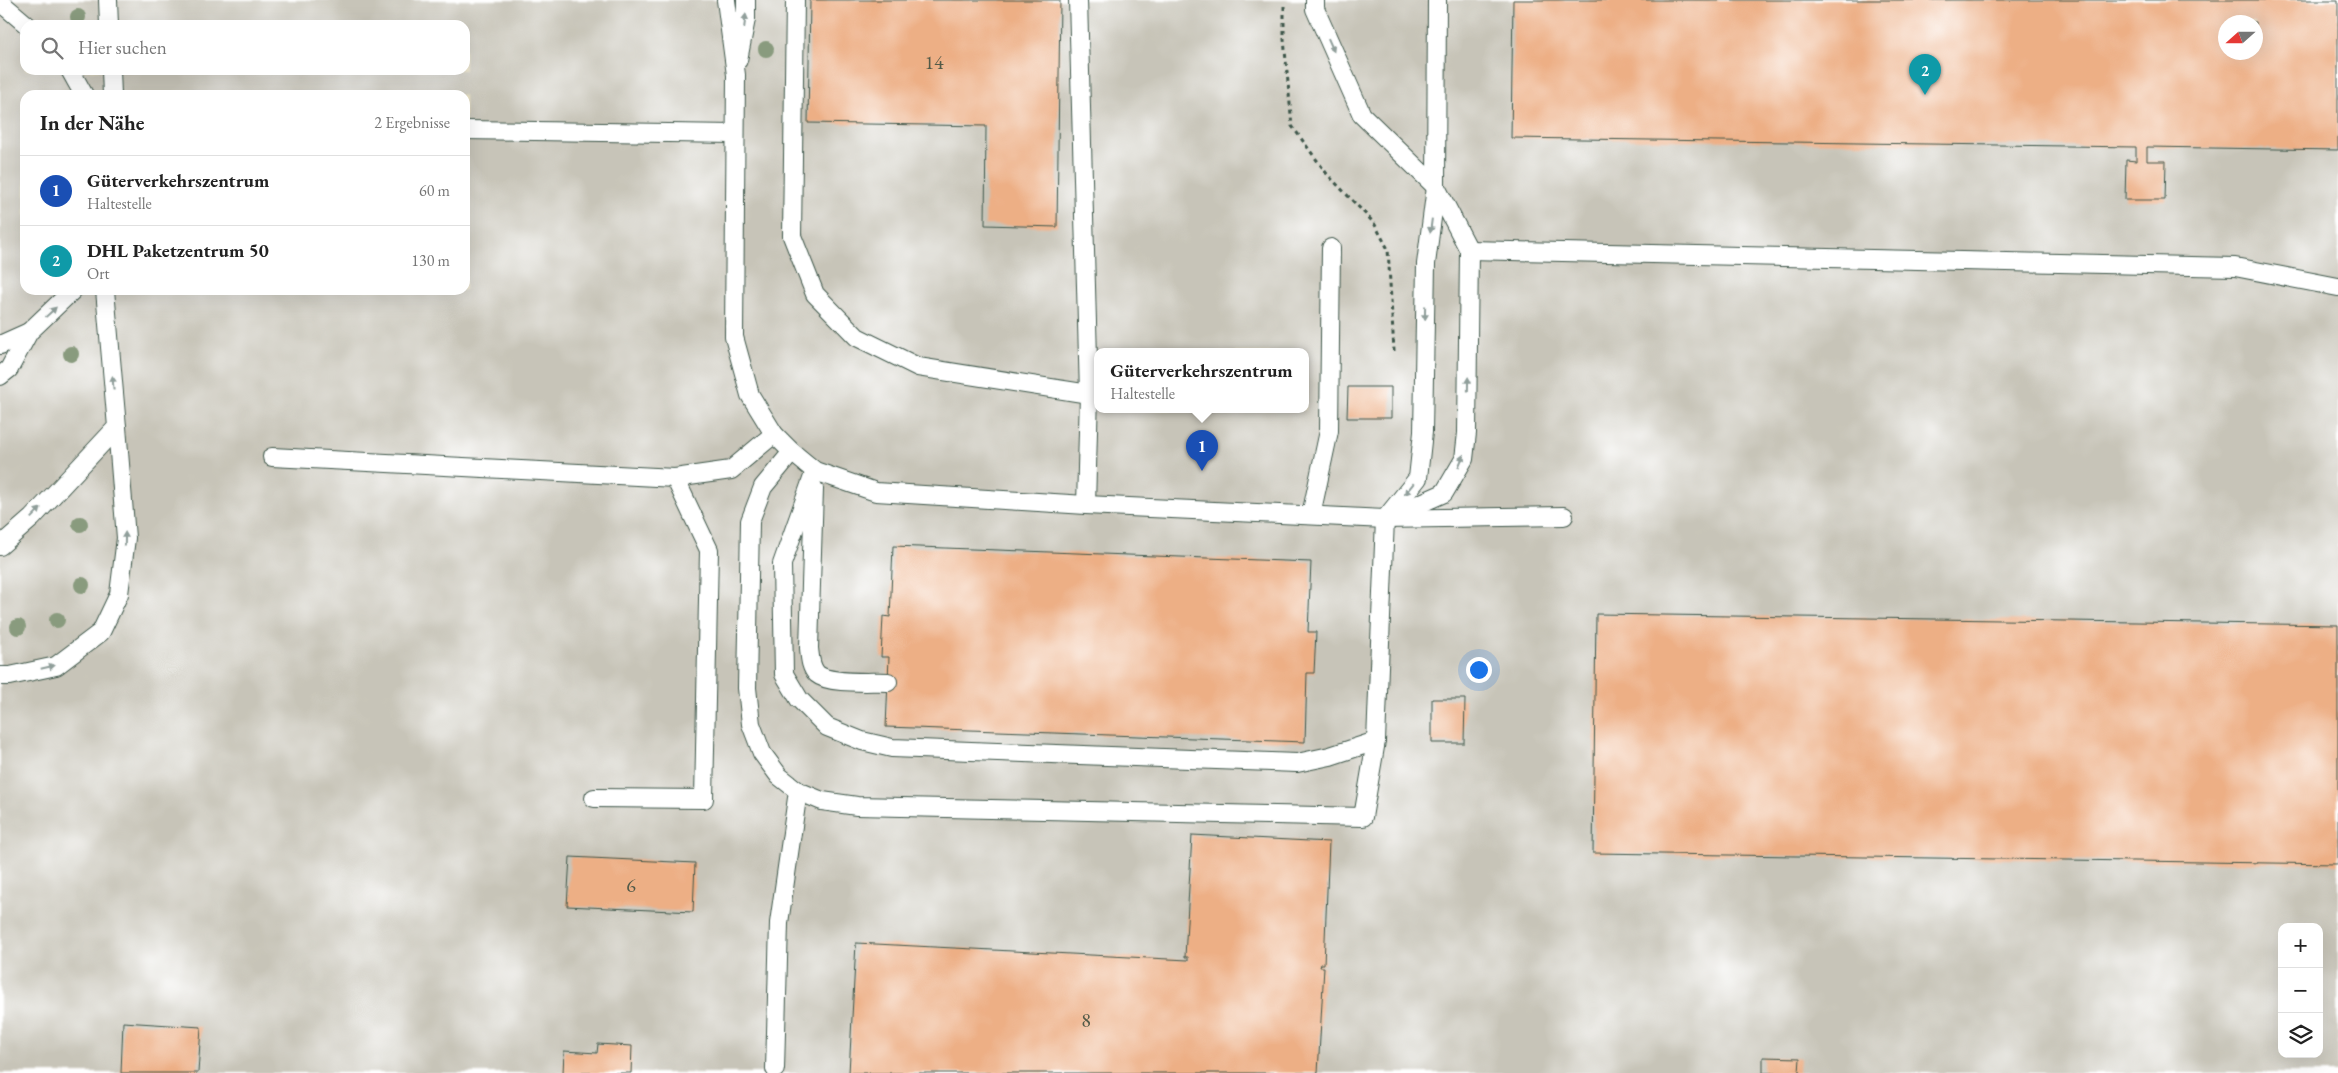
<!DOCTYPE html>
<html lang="de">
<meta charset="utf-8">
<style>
:root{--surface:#fff;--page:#f6f6f6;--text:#222;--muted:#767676;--line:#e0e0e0;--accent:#c8321e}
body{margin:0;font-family:"EB Garamond",serif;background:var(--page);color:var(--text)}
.controls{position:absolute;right:15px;bottom:15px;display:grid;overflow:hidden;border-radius:10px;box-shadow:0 5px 20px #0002}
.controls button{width:45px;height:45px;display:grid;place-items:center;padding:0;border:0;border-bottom:1px solid var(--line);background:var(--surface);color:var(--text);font:25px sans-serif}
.compass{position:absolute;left:2218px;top:15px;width:45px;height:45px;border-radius:50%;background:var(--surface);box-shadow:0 5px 20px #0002;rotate:249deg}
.you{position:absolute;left:1478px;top:669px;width:18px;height:18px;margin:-12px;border:4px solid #fff;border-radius:50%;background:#1a73e8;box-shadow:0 0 0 8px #1a73e833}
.badge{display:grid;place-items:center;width:32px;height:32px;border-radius:50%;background:var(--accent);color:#fff;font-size:16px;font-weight:700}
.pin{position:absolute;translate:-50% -41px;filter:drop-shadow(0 1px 2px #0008)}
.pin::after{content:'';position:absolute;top:26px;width:18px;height:15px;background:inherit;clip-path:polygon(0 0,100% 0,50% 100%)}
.popup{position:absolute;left:1094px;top:348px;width:215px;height:65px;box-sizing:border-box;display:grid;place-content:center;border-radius:10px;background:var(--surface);filter:drop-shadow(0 1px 4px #0005);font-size:16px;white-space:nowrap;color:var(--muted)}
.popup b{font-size:19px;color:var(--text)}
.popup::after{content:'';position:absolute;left:50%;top:100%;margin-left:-10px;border:10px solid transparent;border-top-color:var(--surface)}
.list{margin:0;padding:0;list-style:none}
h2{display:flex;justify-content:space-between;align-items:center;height:65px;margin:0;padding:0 20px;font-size:21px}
h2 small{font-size:16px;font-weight:400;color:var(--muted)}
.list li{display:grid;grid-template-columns:32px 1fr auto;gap:15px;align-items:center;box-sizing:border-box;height:70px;padding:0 20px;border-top:1px solid var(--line)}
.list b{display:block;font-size:19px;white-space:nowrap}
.list p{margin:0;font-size:16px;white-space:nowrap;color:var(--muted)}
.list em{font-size:16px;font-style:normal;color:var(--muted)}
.icon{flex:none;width:28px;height:28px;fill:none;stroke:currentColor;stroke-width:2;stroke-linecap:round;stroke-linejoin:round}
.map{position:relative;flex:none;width:2338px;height:1073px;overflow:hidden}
.search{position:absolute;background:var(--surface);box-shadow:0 5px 20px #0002;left:20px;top:20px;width:450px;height:55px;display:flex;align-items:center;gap:12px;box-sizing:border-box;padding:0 18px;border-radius:15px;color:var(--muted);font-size:19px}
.panel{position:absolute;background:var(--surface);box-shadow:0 5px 20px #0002;left:20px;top:90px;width:450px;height:205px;border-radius:15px}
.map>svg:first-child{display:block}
.industrial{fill:#c7c4b8;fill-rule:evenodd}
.building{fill:#edaf85;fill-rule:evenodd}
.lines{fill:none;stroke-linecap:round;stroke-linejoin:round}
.service-casing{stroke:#3d5548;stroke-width:20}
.path{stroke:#3d5548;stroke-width:3;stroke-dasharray:4 4;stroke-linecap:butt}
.service{stroke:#fff;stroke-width:18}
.tree{fill:#899b7e}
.oneway{fill:#8f9e9a}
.labels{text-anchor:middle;stroke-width:4.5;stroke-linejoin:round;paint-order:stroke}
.number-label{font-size:20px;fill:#525a48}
</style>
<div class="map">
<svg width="2338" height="1073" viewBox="0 0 2338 1073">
<rect width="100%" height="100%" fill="#fff"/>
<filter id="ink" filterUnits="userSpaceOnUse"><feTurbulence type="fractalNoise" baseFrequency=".02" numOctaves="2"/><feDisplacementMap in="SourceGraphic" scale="10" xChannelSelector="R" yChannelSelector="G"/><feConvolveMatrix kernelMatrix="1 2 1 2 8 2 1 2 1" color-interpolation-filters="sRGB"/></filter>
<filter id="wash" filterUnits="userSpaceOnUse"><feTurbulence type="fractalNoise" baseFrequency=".0096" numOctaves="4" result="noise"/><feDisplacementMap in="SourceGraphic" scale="20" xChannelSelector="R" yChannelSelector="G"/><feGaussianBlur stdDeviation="1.12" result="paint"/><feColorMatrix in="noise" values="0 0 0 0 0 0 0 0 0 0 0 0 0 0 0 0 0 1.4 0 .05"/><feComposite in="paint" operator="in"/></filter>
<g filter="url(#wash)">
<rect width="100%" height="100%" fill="#e9dfbc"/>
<path class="industrial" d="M0,0H2338V1073H0ZM2226,22H2256V52H2226ZM25,25H465V70H25ZM25,95H465V290H25ZM1098,352H1306V410H1098ZM2282,927H2319V1054H2282Z"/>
<g id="blocks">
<g class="building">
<path d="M810,0H1060L1057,227L985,225L986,126L808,123Z"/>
<path d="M1513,0H2338V150L2147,147V161H2166L2165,200H2125L2126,160L2136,161V147L1511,138ZM2226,22H2256V52H2226Z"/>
<path d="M1348,387H1391V418H1347Z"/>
<path d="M893,546L1311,562L1308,632H1316L1314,673H1307L1305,742L886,727L889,657H881L883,616L890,617Z"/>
<path d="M1596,614L2338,625V864L1593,853Z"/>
<path d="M1432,699H1465L1464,743H1432Z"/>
<path d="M1192,835L1329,842L1324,964H1321L1320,967H1324L1318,1073H849L856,943L1188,960V957H1185Z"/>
<path d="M570,857L695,863L693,912L567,906Z"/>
<path d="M123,1022L201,1027L198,1073H121Z"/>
<path d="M598,1044L632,1046L631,1073H563L564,1051L597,1053Z"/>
<path d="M1763,1057L1800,1058L1799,1073H1763Z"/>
</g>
</g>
</g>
<g filter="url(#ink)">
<use href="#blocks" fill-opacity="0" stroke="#3d5548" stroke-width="1"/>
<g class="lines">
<g class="service-casing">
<g id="service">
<path d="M108,0L109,25"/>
<path d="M726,0L736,75L734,337L750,395L774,434L792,452L815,471L876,492L1086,505L1385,519L1564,516"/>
<path d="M795,0L792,236L815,294L857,337L918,367L1089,394"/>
<path d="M1078,0L1089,394L1086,505"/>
<path d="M1315,0V9L1362,115L1436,187L1469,250L1467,433L1464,459L1444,493L1392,516"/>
<path d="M0,2L27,25"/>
<path d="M738,60L746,19V0"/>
<path d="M70,70L84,95"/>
<path d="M111,70L112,95"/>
<path d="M465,130L735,134"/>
<path d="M1469,250L2235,267L2338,287"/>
<path d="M0,345L29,332"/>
<path d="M0,376L9,369L29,332L73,290"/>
<path d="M792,452L763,487L750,521L747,688L751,724L762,753L779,776L798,791L822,801L857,806L1363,817L1376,741L1385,519L1418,478L1423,432L1426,264L1436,187L1437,0"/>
<path d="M272,457L675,478L731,470L774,434"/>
<path d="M815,471L782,564L784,674L799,699L827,727L862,741L892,748L1297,763L1330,756L1376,741"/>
<path d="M814,489L809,648C810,657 810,667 817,674C830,685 872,681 888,682"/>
<path d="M1311,515L1329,431L1331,248"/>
<path d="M0,546L32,518L117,427L105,290"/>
<path d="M0,676H10L56,666L101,632L119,594L126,538L117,427"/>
<path d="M594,798L704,799L709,550L675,478"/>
<path d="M775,1069L779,923L798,791"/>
</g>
</g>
<path class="path" d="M1284,6V39L1292,126L1327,174L1374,223L1388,249L1394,351"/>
<use href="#service" class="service"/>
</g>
<g class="tree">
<circle cx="78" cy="17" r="8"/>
<circle cx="766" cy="49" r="8"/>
<circle cx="71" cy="354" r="8"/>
<circle cx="80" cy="524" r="8"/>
<circle cx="82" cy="585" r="8"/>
<circle cx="57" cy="620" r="8"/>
<circle cx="18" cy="627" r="8"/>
</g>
<defs><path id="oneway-solid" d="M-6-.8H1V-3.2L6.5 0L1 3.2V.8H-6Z" transform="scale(1.25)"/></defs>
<g class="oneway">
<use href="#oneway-solid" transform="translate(745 21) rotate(-83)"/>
<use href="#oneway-solid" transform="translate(1331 45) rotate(66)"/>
<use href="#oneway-solid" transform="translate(1431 226) rotate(97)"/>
<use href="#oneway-solid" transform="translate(51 312) rotate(-43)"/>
<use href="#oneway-solid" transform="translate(1425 313) rotate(91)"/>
<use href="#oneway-solid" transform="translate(113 383) rotate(-95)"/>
<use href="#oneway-solid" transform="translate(1468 384) rotate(-89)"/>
<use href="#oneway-solid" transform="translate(1461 461) rotate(-67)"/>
<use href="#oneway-solid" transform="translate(1409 489) rotate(129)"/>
<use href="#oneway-solid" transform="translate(36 513) rotate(-46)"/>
<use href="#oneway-solid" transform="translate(125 539) rotate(-89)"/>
<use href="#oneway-solid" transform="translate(48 667) rotate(-13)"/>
</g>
</g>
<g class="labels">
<g class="number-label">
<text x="934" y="69">14</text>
<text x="631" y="892">6</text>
<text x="1086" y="1027">8</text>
</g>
</g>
</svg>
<div class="controls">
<button>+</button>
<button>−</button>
<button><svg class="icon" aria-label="layers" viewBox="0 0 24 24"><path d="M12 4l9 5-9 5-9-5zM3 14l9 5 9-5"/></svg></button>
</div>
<svg class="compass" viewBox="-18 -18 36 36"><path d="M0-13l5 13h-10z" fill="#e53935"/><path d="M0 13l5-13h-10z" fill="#767676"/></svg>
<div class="you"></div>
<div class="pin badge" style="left:1202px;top:471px;background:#1a4fb4">1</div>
<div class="popup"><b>Güterverkehrszentrum</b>Haltestelle</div>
<div class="pin badge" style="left:1925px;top:95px;background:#0f9aa8">2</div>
<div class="search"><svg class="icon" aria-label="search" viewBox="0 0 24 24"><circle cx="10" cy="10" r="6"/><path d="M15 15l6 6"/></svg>Hier suchen</div>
<section class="panel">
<h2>In der Nähe<small>2 Ergebnisse</small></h2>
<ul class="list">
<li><span class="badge" style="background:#1a4fb4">1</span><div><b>Güterverkehrszentrum</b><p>Haltestelle</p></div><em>60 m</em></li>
<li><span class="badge" style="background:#0f9aa8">2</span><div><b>DHL Paketzentrum 50</b><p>Ort</p></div><em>130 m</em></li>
</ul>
</section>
</div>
